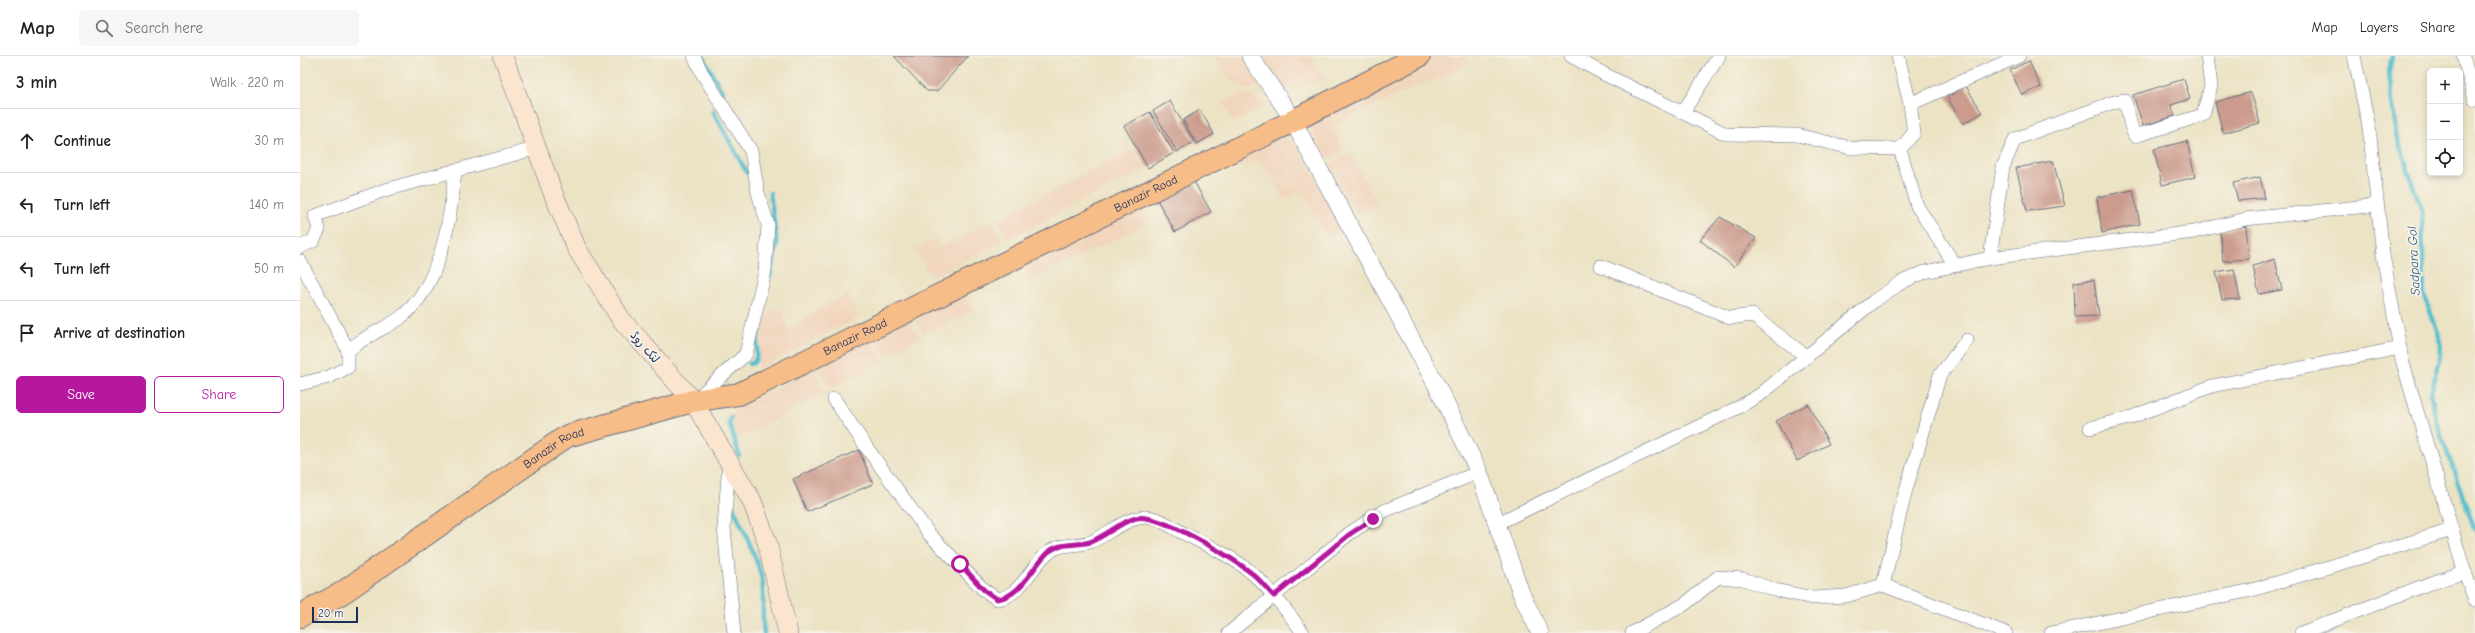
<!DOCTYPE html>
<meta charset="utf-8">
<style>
:root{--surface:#fff;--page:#f6f6f6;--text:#202124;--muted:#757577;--line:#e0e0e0;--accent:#b5179e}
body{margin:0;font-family:"Comic Neue","Playpen Sans Arabic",sans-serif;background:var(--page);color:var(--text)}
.controls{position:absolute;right:12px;top:12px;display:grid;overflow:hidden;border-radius:6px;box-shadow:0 2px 6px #0003}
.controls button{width:36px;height:36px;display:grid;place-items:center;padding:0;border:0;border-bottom:1px solid var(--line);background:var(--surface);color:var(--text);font:20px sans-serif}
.scale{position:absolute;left:12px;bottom:10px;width:46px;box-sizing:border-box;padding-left:4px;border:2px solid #1b2f5e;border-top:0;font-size:11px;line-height:14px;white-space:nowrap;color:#1b2f5e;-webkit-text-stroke:3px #f7f3e8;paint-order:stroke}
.stop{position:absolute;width:12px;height:12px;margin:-9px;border:3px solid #b5179e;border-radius:50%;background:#fff}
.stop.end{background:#b5179e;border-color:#fff;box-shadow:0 1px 4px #0008}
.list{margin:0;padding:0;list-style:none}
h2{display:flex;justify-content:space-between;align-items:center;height:52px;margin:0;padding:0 16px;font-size:17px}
h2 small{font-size:13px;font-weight:400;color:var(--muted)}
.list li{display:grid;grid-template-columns:26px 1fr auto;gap:12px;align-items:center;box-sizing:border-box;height:64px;padding:0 16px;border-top:1px solid var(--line)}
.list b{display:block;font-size:15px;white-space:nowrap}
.list em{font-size:13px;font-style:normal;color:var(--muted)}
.actions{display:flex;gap:8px;padding:12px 16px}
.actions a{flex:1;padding:9px 0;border:1px solid var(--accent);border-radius:6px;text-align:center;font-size:14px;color:var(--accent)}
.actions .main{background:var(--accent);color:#fff}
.icon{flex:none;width:22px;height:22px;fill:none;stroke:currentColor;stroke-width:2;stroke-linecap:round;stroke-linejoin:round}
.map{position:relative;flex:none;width:2175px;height:577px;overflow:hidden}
header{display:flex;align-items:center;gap:24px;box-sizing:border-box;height:56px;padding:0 20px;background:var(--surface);border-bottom:1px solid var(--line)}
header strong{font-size:19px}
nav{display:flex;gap:22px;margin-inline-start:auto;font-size:14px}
.search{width:280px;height:36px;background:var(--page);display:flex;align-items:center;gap:10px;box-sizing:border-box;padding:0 14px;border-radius:6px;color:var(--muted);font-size:15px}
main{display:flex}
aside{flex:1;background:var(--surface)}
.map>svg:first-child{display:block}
.built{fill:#f1d5bd}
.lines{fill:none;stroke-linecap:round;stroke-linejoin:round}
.stream{stroke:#53bece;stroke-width:4.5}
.building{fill:#cb9b8d}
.minor-casing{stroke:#646e82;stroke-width:14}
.tertiary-casing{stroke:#646e82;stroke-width:18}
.secondary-casing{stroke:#646e82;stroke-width:20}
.trunk-casing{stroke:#646e82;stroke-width:24}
.minor{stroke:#fff;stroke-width:13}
.tertiary{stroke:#fff;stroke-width:17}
.secondary{stroke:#fce5cf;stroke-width:19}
.trunk{stroke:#f7bd88;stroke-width:22}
.route{stroke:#b5179e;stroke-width:5}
.labels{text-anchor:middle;stroke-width:3.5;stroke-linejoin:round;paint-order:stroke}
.street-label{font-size:12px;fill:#1b2f5e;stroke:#f7f3e8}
.water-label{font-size:13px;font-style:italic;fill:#2c5a80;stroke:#f7f3e8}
</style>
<header>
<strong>Map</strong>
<div class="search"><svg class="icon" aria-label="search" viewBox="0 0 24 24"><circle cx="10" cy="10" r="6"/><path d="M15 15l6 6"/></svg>Search here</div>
<nav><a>Map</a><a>Layers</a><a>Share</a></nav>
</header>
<main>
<aside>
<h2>3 min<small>Walk · 220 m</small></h2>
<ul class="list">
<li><svg class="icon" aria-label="ahead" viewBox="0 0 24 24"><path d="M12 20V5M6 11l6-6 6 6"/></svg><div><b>Continue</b></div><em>30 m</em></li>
<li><svg class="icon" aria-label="left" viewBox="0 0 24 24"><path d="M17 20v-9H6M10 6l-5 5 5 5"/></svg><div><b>Turn left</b></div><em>140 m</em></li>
<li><svg class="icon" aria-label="left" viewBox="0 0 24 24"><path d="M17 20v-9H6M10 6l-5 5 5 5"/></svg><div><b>Turn left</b></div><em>50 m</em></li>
<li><svg class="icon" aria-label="arrive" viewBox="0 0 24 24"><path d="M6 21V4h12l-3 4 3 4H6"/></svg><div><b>Arrive at destination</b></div></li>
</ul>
<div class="actions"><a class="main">Save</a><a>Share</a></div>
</aside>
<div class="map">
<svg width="2175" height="577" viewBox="0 0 2175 577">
<rect width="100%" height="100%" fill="#f7f3e8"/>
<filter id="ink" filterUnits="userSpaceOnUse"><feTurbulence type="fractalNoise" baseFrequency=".025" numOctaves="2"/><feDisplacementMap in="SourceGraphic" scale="8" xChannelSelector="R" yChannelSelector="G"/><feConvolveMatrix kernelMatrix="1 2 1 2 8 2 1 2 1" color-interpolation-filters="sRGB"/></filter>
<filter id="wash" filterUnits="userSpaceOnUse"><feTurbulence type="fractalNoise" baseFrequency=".012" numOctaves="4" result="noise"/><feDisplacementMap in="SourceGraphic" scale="16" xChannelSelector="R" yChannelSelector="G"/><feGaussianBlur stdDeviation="0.9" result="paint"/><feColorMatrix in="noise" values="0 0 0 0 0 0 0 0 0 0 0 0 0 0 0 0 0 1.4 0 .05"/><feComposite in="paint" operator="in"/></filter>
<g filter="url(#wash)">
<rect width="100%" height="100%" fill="#ece3c5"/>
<g class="built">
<path d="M915,0H943L960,28L948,34L929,22Z"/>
<path d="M962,0H1010L1024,22L993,34L985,31L976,21Z"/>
<path d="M1136,0H1165L1169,8L1032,69L1043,94L1026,103L1006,61L1106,12Z"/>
<path d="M943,37L968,48L934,67L923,47Z"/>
<path d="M979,76L997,92L1045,173L1027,182L1002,135L984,143L969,117L959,104L939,111L936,106L916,119L909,107Z"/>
<path d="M834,93L845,113L708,183L697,163Z"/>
<path d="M1051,98L1078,148L1056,158L1030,109Z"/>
<path d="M836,147L847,168L733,223L722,206Z"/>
<path d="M693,165L702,185L632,221L614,194L637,183L640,191Z"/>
<path d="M663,236L673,254L624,278L613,261Z"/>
<path d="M548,238L559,261L458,313L463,258L482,252L488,275L518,254Z"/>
<path d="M607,264L620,281L586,300L574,281Z"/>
<path d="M571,284L583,305L530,333L518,312Z"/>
<path d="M514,313L524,337L438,383L431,366L436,353Z"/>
</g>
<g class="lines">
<g class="stream">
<path d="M403,0L422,36"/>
<path d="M2092,0L2089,15L2096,78L2122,155L2124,238L2141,286L2140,304L2131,336L2136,365L2175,474"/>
<path d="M413,55L447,117"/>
<path d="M470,220L477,189L470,137"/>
<path d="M449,308L453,307L456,303L459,268"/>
<path d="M431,361L429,366L439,399"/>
<path d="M430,443C440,469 456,496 462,524C465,541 461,560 464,577"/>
</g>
</g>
<g id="blocks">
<g class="building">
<path d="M594,0H668L637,35H627Z"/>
<path d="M1729,5L1741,31L1722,39L1710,14Z"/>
<path d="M1884,23L1890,43L1871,49L1875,60L1843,70L1833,39Z"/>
<path d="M1666,30L1682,57L1663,68L1647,41Z"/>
<path d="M1951,36L1960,67L1923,77L1915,46Z"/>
<path d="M870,45L894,86L877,96L853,55Z"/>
<path d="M900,54L914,78L897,88L883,64Z"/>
<path d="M850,56L874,97L848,112L824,70Z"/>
<path d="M1887,85L1895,121L1862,129L1854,93Z"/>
<path d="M1753,105L1765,150L1727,155L1716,112Z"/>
<path d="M891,120L911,156L875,176L855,140Z"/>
<path d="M1960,121L1965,142L1938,145L1933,127Z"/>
<path d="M1833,134L1840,168L1802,177L1797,141Z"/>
<path d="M1420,161L1456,182L1434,211L1400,184Z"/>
<path d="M1946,170L1949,203L1923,205L1920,175Z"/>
<path d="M1975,203L1982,234L1959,238L1953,210Z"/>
<path d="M1934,213L1940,243L1922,244L1916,216Z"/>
<path d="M1794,224L1799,260L1775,261L1774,226Z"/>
<path d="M1508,348L1529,388L1497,405L1476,365Z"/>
<path d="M559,394L573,428L507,456L493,423Z"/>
</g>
</g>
</g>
<g filter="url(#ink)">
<use href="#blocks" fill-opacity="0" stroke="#646e82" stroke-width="1"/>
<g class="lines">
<g class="minor-casing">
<g id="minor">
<path d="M394,0L402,17L451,95L458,137L468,169L465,215L446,298L396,343"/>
<path d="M1271,0L1306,19L1426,78L1497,79L1551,92L1600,93"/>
<path d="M1598,0L1610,48L1719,0"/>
<path d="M2054,0L2069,71L2083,199L2102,304L2163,511L2175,544"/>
<path d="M2163,0L2175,44"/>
<path d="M1610,48L1614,77L1600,93L1617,150L1655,209"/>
<path d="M1383,56L1419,0"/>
<path d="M0,191L13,185L19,173L15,160L85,134L237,92"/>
<path d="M1690,202L1703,111L1715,83L1814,46L1824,44C1830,56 1828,68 1835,80L1903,59L1911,30L1907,0"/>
<path d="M0,205L48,294V311L29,321L0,328"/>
<path d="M1301,210L1430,262L1452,259L1507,301"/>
<path d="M48,294C56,289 63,283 71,279C80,273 91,269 100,262C141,231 151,162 155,114"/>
<path d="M534,343L567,392L630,479L684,534L697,543C721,541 731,509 749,496C762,486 778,491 793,485C809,477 826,462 845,461C857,461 871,470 881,476C905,488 932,500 952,517C972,535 988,556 1003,577"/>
<path d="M1790,372L1829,362L1912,330L2100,292"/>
<path d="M429,407L424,471L434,577"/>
<path d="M1198,467L1439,351L1461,338L1574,245L1602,226L1625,216L1690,202L1894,176L1946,163L2077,149"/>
<path d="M1583,529L1706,577"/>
<path d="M929,577L1050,477L1084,455L1179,416"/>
<path d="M1332,577L1385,548L1418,521L1443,523L1475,534L1513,542L1546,540L1583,529L1605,437L1640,319L1667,284"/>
<path d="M1751,577L1952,534L2152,474"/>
<path d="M2001,577L2128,528L2165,516"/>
</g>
</g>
<g class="tertiary-casing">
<path id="tertiary" d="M950,0L988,56L1138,332L1179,416L1221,537L1240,577"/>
</g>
<g class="secondary-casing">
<path id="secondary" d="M203,0L253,137L277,193L321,263L393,345L452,445L467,486L488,577"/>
</g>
<g class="trunk-casing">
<g id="trunk">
<path id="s1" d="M0,560L42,537L267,380L393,345L439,338L993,65L1119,0"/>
</g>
</g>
<use href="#minor" class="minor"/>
<use href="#tertiary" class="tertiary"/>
<use href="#secondary" class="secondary"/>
<use href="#trunk" class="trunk"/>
</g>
</g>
<g class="lines" filter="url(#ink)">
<path class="route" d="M660,508L684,534L697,543C720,541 732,512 747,497C759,486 776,490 790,486C806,480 820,466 836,462C859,457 931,501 950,516C959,522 966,532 974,540L1050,478L1073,463"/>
</g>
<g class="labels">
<g class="street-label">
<text dy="4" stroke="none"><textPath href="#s1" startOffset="953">Banazir Road</textPath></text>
<text dy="4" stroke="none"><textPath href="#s1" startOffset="629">Banazir Road</textPath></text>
<text transform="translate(345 291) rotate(49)" y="4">لنک روڈ</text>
<text dy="4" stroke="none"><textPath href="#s1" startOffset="305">Banazir Road</textPath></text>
</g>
<g class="water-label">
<text transform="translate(2113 205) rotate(-93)" y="5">Sadpara Gol</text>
</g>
</g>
</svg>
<div class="controls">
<button>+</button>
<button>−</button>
<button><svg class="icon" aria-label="locate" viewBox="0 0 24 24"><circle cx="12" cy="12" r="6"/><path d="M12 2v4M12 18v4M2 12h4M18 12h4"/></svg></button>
</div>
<div class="scale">20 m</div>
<div class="stop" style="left:660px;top:508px"></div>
<div class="stop end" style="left:1073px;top:463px"></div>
</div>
</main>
